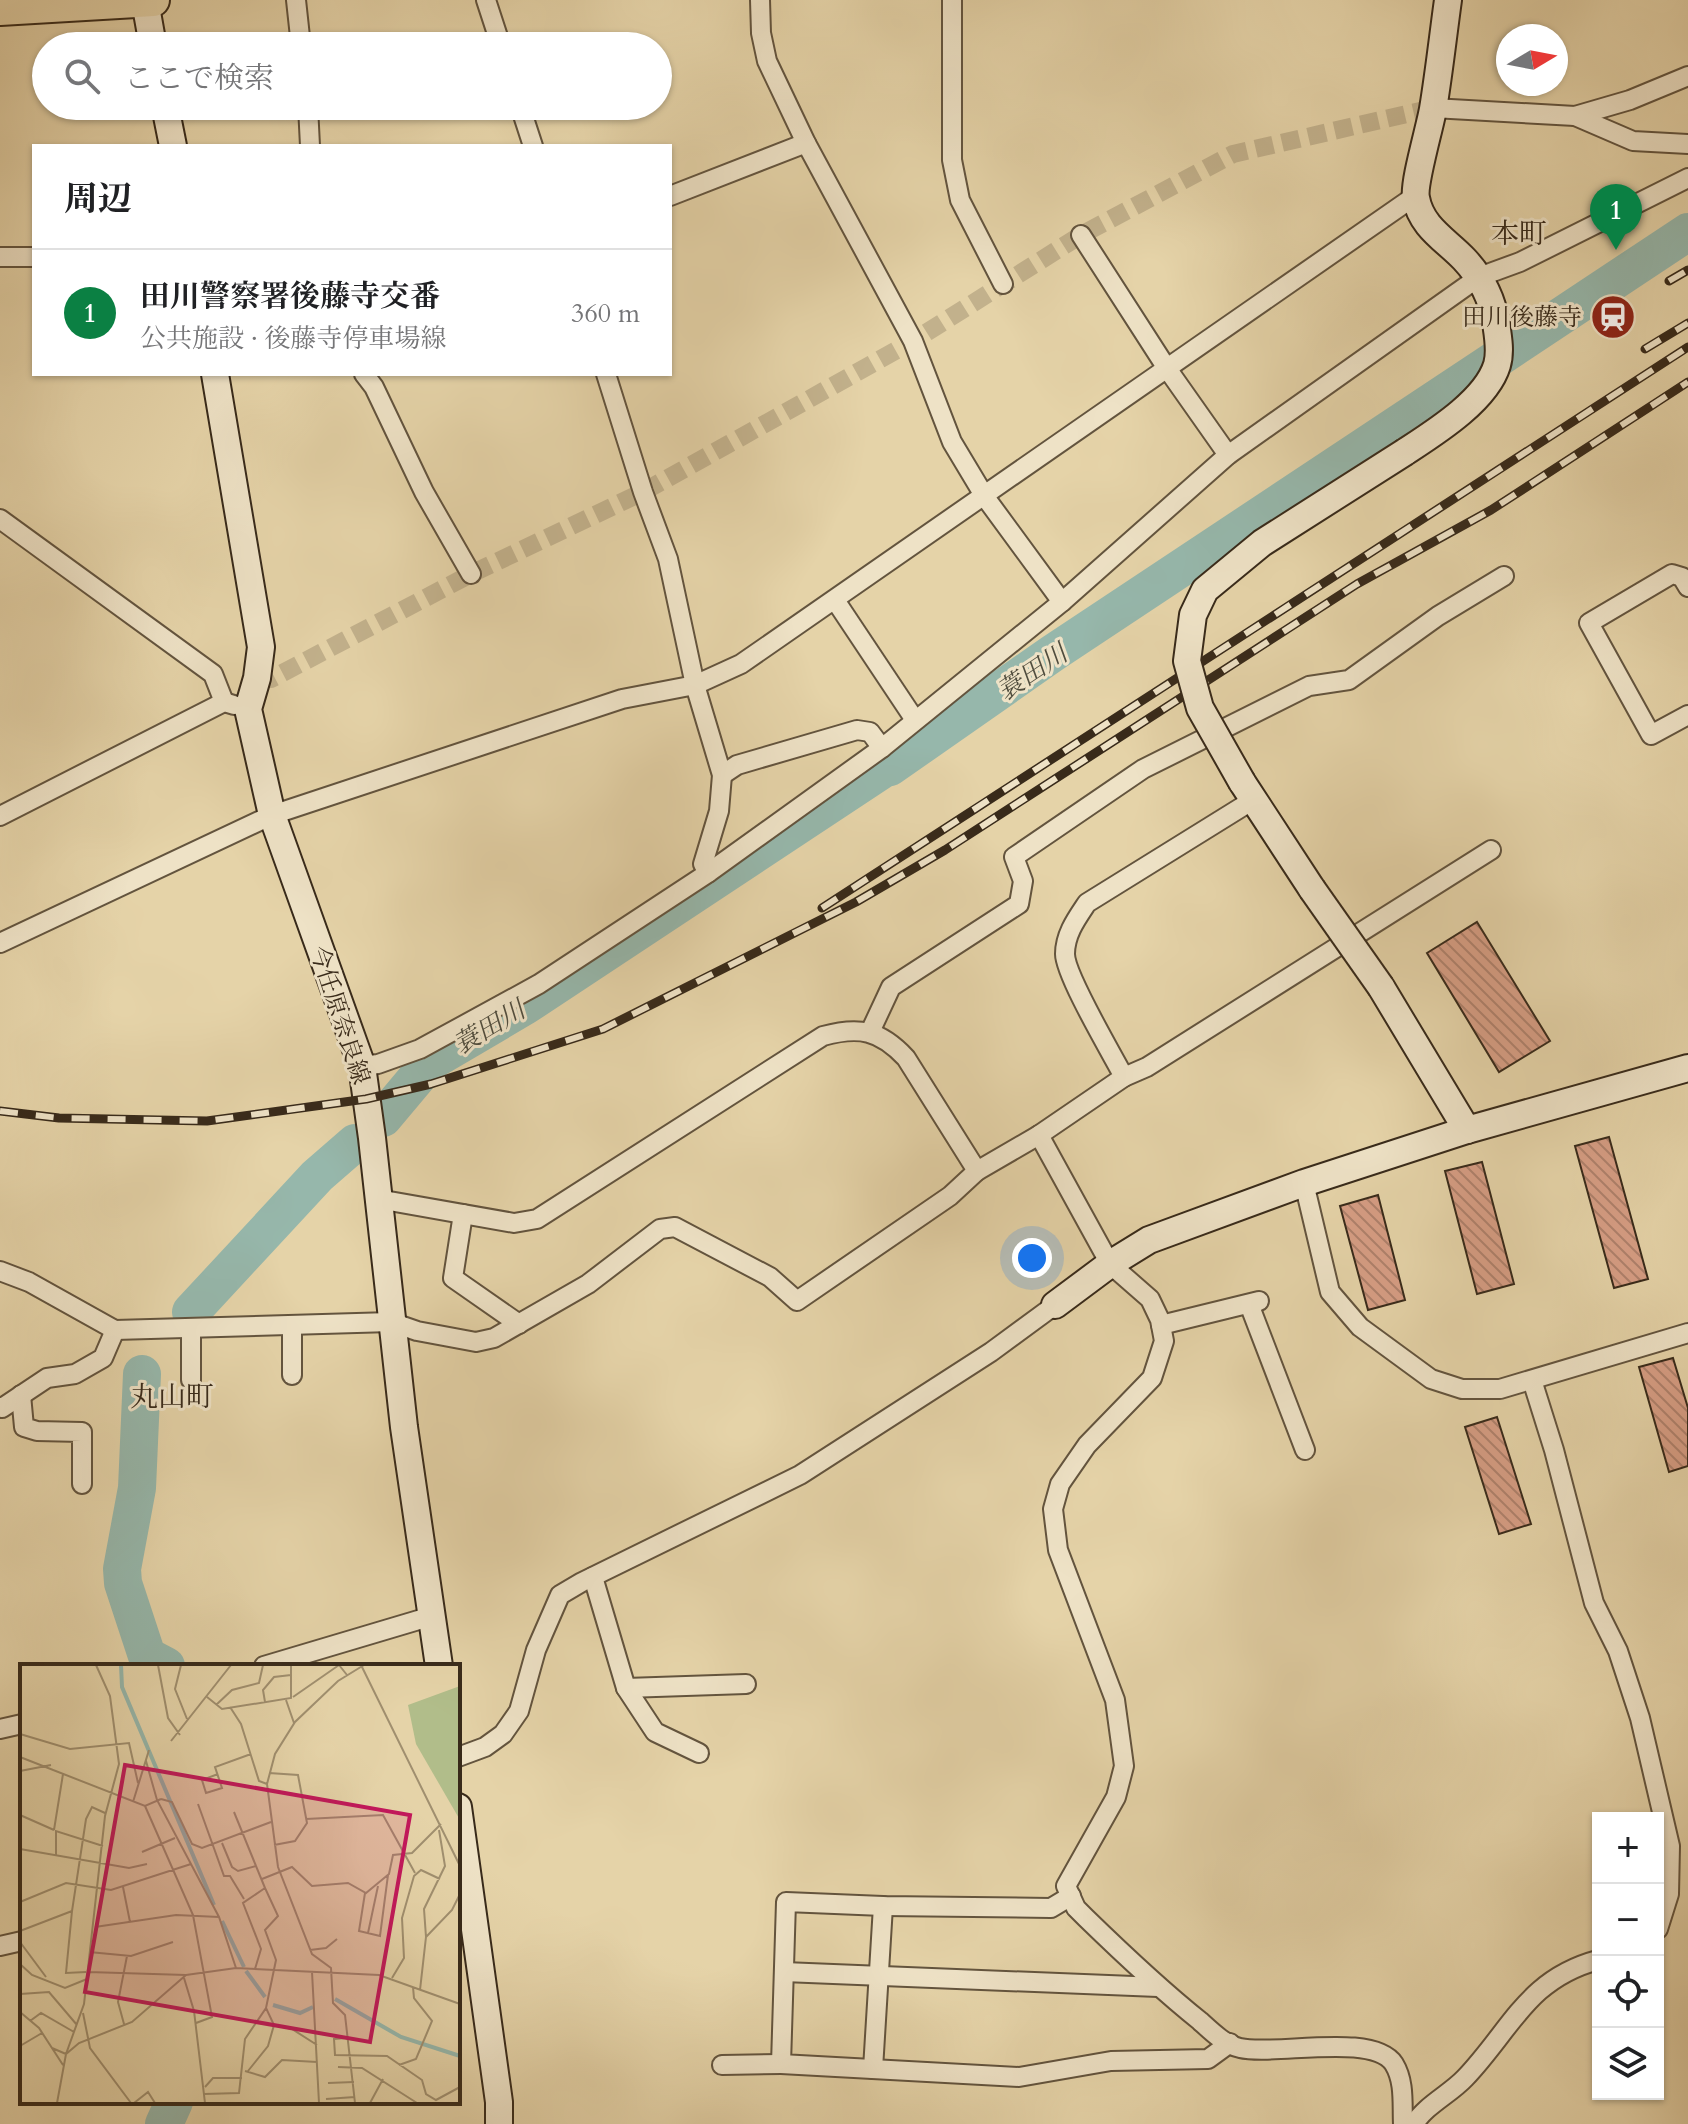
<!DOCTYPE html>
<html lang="ja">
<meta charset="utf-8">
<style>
:root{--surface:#fff;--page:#f6f6f6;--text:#202124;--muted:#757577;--line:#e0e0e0;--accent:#0b8043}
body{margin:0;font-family:Cardo,"Noto Serif JP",serif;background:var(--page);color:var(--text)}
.controls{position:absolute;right:24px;bottom:24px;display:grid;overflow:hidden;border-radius:0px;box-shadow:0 2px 6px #0004}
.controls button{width:72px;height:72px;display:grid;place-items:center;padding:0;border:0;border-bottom:2px solid var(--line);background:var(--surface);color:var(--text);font:40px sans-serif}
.compass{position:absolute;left:1496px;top:24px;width:72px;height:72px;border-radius:50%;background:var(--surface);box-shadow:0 2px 6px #0004;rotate:80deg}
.you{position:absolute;left:1032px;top:1258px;width:28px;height:28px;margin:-20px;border:6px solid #fff;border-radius:50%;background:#1a73e8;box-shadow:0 0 0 12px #1a73e833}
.badge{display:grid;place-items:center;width:52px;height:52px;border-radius:50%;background:var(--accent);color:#fff;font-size:26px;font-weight:700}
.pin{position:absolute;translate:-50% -66px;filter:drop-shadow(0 2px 4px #0008)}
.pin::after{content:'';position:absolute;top:42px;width:28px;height:24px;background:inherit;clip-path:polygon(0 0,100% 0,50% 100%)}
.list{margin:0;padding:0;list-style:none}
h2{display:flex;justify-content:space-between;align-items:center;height:104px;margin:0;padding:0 32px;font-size:34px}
h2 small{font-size:26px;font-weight:400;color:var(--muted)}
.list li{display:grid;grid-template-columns:52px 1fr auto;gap:24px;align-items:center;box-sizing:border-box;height:128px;padding:0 32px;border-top:2px solid var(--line)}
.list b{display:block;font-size:30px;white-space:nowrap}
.list p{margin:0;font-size:26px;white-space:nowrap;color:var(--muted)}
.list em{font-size:26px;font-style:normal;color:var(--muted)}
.icon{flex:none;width:44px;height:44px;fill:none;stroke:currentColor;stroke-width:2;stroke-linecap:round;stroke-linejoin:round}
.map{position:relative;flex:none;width:1688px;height:2124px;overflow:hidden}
.search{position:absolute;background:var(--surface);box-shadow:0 2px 6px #0004;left:32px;top:32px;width:640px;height:88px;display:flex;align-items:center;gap:20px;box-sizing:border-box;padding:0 28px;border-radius:44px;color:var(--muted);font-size:30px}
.panel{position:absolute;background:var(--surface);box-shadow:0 2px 6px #0004;left:32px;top:144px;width:640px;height:232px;border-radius:0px}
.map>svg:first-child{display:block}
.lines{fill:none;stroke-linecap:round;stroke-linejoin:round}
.river{stroke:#96b7ab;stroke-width:38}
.building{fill:url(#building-back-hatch);stroke:#382a1a;stroke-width:2}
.street-tunnel{stroke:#c2b18c;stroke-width:18;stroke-dasharray:18 9;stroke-linecap:butt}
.street-casing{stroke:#63543e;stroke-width:22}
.secondary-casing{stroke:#382a1a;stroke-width:30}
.highway-casing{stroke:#382a1a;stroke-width:36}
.street{stroke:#eee2c6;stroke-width:18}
.secondary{stroke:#eee2c6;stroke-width:26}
.highway{stroke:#e5d3a8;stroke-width:32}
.rail-casing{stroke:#382a1a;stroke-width:9}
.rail{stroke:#eee2c6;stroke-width:6;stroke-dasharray:18;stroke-linecap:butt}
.secondary-bridge-casing{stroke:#382a1a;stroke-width:30;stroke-linecap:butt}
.secondary-bridge{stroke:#eee2c6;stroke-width:26}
.labels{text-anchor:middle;stroke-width:6;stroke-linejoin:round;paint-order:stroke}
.poi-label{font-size:24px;fill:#382a1a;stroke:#eee2c6;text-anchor:end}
.street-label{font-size:24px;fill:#382a1a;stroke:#eee2c6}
.water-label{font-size:26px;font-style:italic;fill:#504d3e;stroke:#eee2c6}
.quarter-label{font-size:28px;fill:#382a1a;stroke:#eee2c6}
.inset-river{fill:none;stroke:#96b7ab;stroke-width:4}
.inset-road{fill:none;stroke:#a08f6f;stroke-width:2}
.view{fill:#c2185b;fill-opacity:0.15;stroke:#c2185b;stroke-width:4}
.inset-edge{fill:none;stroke:#382a1a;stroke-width:4}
</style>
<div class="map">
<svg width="1688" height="2124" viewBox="0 0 1688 2124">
<defs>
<pattern id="building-back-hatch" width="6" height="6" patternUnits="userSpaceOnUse" patternTransform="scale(2)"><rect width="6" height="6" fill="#d79e85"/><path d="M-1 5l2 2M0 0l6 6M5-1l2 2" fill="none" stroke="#af816c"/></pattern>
</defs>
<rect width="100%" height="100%" fill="#e5d3a8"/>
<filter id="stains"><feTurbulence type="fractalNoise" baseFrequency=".0025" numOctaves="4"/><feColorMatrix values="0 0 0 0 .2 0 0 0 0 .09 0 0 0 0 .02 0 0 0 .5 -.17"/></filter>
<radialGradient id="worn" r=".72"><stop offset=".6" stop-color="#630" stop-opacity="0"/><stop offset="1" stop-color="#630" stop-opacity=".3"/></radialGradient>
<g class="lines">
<g class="river">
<path d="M383,1118L430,1062L525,1006L885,768L890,767L1053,653L1688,232"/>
<path d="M191,1312L317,1176L355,1143"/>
<path d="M142,1374L137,1488L122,1569L123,1583L147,1656L166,1666"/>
<path d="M164,2124L174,2102"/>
</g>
</g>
<g class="building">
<path d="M1477,922L1550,1041L1499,1072L1427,953Z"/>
<path d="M1609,1137L1648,1279L1614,1288L1575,1146Z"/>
<path d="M1482,1162L1514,1284L1477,1294L1445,1171Z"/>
<path d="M1378,1195L1405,1300L1368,1310L1340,1206Z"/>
<path d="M1673,1358L1688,1408V1466L1669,1472L1639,1367Z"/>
<path d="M1497,1417L1531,1524L1499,1534L1465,1427Z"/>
</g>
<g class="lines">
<path class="street-tunnel" d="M257,678L271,679L471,574L643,492L913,341L1081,235L1233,154L1433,108"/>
<g class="street-casing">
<g id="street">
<path d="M296,0L301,46"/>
<path d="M486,0L501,46"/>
<path d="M760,0L761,33L767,61L806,143L913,341L952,442L985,497L1062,602"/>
<path d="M952,0V160L960,200L1003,284"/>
<path d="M308,106L310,146"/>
<path d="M520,106L533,146"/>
<path d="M1433,108L1575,116L1630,100L1688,76"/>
<path d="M1575,116L1633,141L1688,144"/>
<path d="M670,196L806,143"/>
<path d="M1081,235L1166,367L1228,455"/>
<path d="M0,257H34"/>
<path d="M364,374L374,387L424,492L471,574"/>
<path d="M606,374L643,492L668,559L695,685L722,775L719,811L703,864L708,873"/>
<path d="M0,519L213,674L224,702"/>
<path d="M1688,587L1682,577L1672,574L1589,623L1651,735L1688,715"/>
<path d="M835,600L915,720"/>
<path d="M722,775L737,765L857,730L870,732L882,748"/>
<path d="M0,816L224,702L234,705"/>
<path d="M0,943L272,815L622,699L695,685L741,664L1415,196"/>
<path d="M870,1032L891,987L1019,904L1023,881L1014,857L1143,769L1309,686L1349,680L1438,616L1504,576"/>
<path d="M362,1066L378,1064L420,1049L539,984L708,873L882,748L1062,602L1228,455L1479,277L1520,262L1688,178"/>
<path d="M1124,1077L1147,1067L1491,850"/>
<path d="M1039,1135L1110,1264L1150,1299L1160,1320L1164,1341L1152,1378L1087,1445L1060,1484L1053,1509L1058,1550L1115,1700L1124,1766L1116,1797L1066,1886L1076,1908L1086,1918C1123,1954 1160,1989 1200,2021C1211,2031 1225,2045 1240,2048C1275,2056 1373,2032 1394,2064C1405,2082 1402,2104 1403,2124"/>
<path d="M1304,1183L1330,1292L1360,1327L1431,1379L1462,1389H1500L1688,1333"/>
<path d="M378,1199L514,1223L537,1219L823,1036C859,1026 880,1030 906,1058L977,1171L1039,1135L1124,1077C1112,1054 1065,975 1065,954C1065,934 1077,918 1087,903L1253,800"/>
<path d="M463,1214L453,1278L519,1324"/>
<path d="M0,1271L29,1282L115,1330L391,1322L417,1331L476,1342L494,1338L588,1284L660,1229L675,1227L770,1277L797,1301L950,1196L977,1171"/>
<path d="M1249,1304L1305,1450"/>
<path d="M292,1325V1375"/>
<path d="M1161,1325L1259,1301"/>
<path d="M191,1328V1380"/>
<path d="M1532,1380L1554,1450L1594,1603L1618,1651L1640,1718L1670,1846L1669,1894L1658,1929"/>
<path d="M21,1395L24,1427L37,1431L82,1432V1484"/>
<path d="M0,1407L2,1408L47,1378L75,1374L103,1358L115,1330"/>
<path d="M593,1577L626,1688L655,1732L699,1753"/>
<path d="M264,1666L432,1616"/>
<path d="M626,1688L746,1684"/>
<path d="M0,1729L22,1724"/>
<path d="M458,1757L485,1747L503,1734L519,1711L536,1650L560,1595L582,1582L800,1475L991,1352L1055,1305"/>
<path d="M1071,1896L1051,1908L883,1906L786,1902L781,2064L1019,2077L1111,2061L1208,2059L1230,2043"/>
<path d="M0,1946L22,1941"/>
<path d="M784,1972L1158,1987"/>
<path d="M722,2065L781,2064"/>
<path d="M873,2069L883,1906"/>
<path d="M1414,2124C1426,2105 1450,2094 1465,2078C1511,2030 1527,1979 1598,1960"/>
</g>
</g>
<g class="secondary-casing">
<g id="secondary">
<path d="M145,1L153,46"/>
<path d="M165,106L173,146"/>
<path d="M215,374L261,647L257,678L248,709L272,815L362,1066L372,1138L404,1427L439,1666"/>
<path d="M1405,452C1434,433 1486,401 1497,365C1501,352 1498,336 1496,323C1492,298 1482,278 1464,259C1446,240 1421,227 1416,198C1413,184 1430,127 1433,109C1439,73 1443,36 1448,0"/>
<path d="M1242,782L1312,889"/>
<path d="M1381,987L1467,1130"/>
<path d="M1055,1305L1110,1264L1149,1240L1304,1183L1467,1130L1688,1068"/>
<path d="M458,1807L499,2102V2124"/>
</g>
</g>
<g class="highway-casing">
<path id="highway" d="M0,9L153,0"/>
</g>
<use href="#street" class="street"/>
<use href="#secondary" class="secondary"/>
<use href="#highway" class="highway"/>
<g class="rail-casing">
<g id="rail">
<path d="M1669,281L1688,270"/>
<path d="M1645,349L1688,323"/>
<path d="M822,908L1688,347"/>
<path d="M0,1111L59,1118L207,1121L366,1099L431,1084L603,1029L856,902L945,850L1357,584L1491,510L1688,382"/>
</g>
</g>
<use href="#rail" class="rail"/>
<g class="secondary-bridge-casing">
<g id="secondary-bridge">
<path d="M1242,782L1200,708L1187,661L1193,615L1205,590L1262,543L1405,452"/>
<path d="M1312,889L1381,987"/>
</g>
</g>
<use href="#secondary-bridge" class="secondary-bridge"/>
</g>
<defs>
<g id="station-disc" transform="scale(2.3)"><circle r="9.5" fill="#8f2418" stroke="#eee2c6"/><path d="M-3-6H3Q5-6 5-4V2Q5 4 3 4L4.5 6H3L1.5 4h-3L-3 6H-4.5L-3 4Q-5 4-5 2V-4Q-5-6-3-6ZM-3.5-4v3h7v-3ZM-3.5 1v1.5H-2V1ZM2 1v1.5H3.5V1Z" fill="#fff"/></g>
</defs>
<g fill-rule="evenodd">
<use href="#station-disc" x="1613" y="317"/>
</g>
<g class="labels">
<g class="poi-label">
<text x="1582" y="325">田川後藤寺</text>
</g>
<g class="street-label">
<text transform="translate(340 1015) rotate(72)" y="8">今任原奈良線</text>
</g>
<g class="water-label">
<text transform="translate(1032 672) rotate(-34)" y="9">蓑田川</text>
<text transform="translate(489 1027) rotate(-31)" y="9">蓑田川</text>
</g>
<g class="quarter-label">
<text x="1519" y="243">本町</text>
<text x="172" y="1406">丸山町</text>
</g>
</g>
<g transform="translate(20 1664)">
<rect width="440" height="440" fill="#e5d3a8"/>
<path d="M440,22V156L396,80L388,41Z" fill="#b1bd8a"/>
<path class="inset-river" d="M101,1L102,23L194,241M202,257L224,303M226,307L245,333M315,335L381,373L440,392M253,341L280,349L293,343"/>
<path class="inset-road" d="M138,1L148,54L160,71M161,1L155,25L167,55M342,3L440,202M187,33L202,45L271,34V1M273,33L319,1L327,11M266,36L274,59M245,38L243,26L254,13L271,11M196,41L212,26L239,19L243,1M210,43L221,60L239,117L247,120M0,70L50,85L109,79L118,119M151,77L211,1M0,93L125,142L141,135M126,97L137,136L199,253L216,304M0,107L31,101M249,109L278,111L287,159L275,177L254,181M198,110L182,116L186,129L202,124L195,103L231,90M141,135L152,138L172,180L182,184L251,158M113,138L129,86M178,140L204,212H210L224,235M125,142L173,251L192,353L176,359M214,148L236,202M0,151L34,166M286,155L363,151L395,209M34,166L43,110M202,179L212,203L218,207L236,202L245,224L223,239L241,285L235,305M0,185L109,204L127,200M122,188L155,174M36,191V167L83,182M242,215L272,203L292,222L328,219L346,229L369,210L373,191L392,189L421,160M103,223L110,258M345,229L339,267L360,272L368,211M0,238L46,219L91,226L171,200M75,263L156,251L199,253M0,267L52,247M348,269L358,222M406,273L404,245L425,202L419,166M0,278L26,313M290,286L306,284L317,275M69,288L111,292L153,278M0,300L12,311L45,324L67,315M66,308L46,309L52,247L66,155L72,143L85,149M68,308L166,311L216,304L359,311L440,340M292,308L299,439M164,314L174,347L185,439M372,314L384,294L382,254L394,212L401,206L420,215M400,326L406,273L432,246L440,230M0,330L29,328L57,361M0,348L19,364L43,401M63,349L70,384L111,439M10,357L21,349L54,368M104,360L98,338L107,292M253,361L272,365L297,381M326,374L314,375L315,391L367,392L402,416L406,430L416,436L440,423M0,382L22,369M32,384L46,390L59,379L112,358L166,311M379,401L396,395L412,357L394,334L393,323M318,403L342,404L397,439M225,407L245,413L262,396L297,398M228,407L248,382L254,361L246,344M308,419L334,418M185,423L193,414H222M184,430L219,429L225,375L246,344L256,296L245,266L258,252L245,224M306,435L335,433M37,439L46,390L64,340L85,152L99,100L90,32L76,1M114,439L128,428L135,439M335,439L325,351L313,339L311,304L292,290L258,203L247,120L255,90L275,58L318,17L344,1M350,439L363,415"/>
<path class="view" d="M105,101L390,151L350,378L65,328Z"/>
<rect width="440" height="440" class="inset-edge"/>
</g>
<rect width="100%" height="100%" filter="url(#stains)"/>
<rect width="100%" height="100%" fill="url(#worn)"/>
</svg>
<div class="controls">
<button>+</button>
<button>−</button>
<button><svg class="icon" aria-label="locate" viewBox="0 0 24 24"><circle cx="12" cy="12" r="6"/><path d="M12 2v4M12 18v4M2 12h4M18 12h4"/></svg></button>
<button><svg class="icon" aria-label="layers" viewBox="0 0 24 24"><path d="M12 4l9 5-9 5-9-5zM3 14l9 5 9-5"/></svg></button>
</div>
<svg class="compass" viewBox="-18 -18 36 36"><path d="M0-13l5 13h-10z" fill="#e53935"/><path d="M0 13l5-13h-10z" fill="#757577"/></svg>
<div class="you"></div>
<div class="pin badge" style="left:1616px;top:250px">1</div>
<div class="search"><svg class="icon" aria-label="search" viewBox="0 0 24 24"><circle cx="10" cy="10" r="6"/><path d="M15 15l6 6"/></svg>ここで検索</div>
<section class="panel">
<h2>周辺<small></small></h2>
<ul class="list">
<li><span class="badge">1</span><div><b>田川警察署後藤寺交番</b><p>公共施設 · 後藤寺停車場線</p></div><em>360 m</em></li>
</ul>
</section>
</div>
